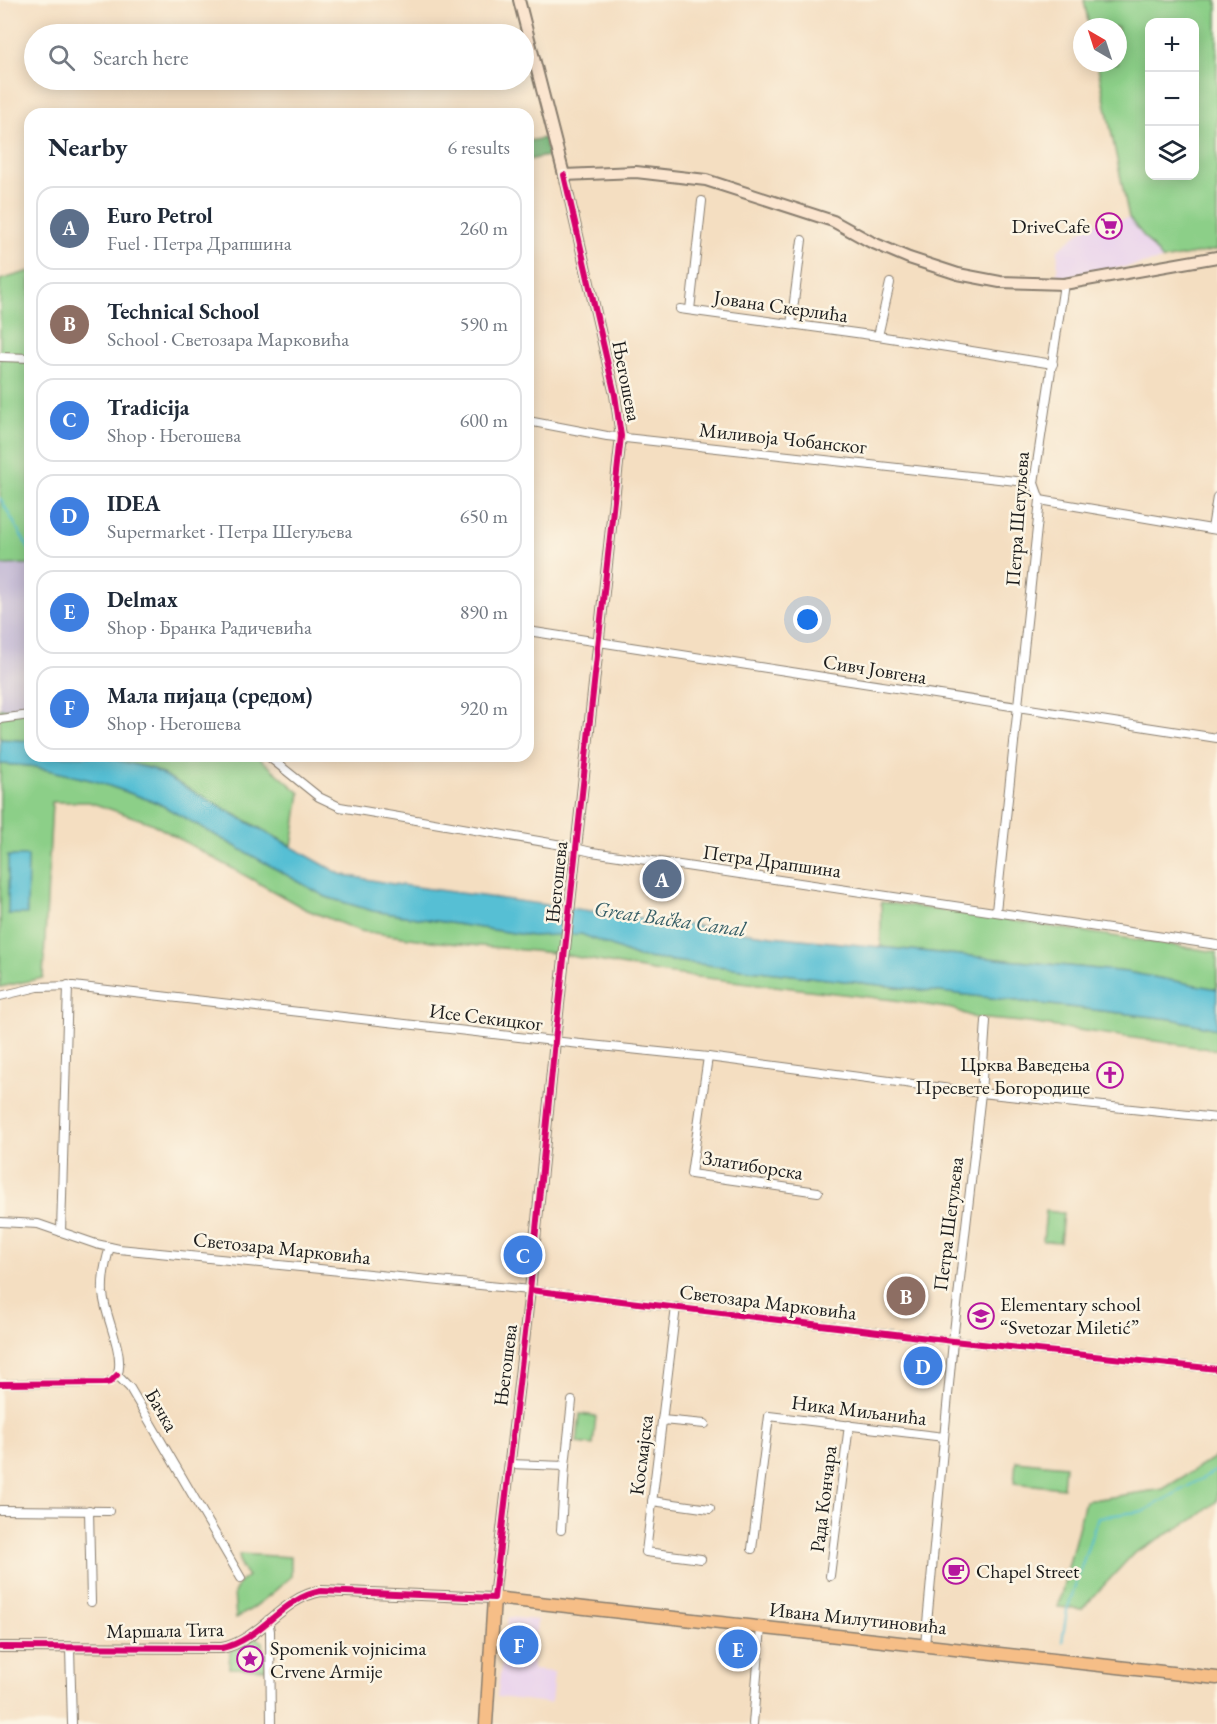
<!DOCTYPE html>
<meta charset="utf-8">
<style>
:root{--surface:#fff;--page:#f6f6f7;--text:#1f2937;--muted:#747a83;--line:#e0e1e3;--accent:#b5179e}
body{margin:0;font-family:"EB Garamond",serif;background:var(--page);color:var(--text)}
.controls{position:absolute;right:18px;top:18px;display:grid;overflow:hidden;border-radius:12px;box-shadow:0 3px 15px #0003}
.controls button{width:54px;height:54px;display:grid;place-items:center;padding:0;border:0;border-bottom:2px solid var(--line);background:var(--surface);color:var(--text);font:30px sans-serif}
.compass{position:absolute;left:1073px;top:18px;width:54px;height:54px;border-radius:50%;background:var(--surface);box-shadow:0 3px 15px #0003;rotate:321deg}
.you{position:absolute;left:808px;top:620px;width:21px;height:21px;margin:-15px;border:4px solid #fff;border-radius:50%;background:#1a73e8;box-shadow:0 0 0 9px #1a73e833}
.badge{display:grid;place-items:center;width:39px;height:39px;border-radius:50%;background:var(--accent);color:#fff;font-size:20px;font-weight:700}
.pin{position:absolute;translate:-50% -50%;border:3px solid #fff;box-shadow:0 2px 6px #0006}
.list{margin:0;padding:0;list-style:none}
h2{display:flex;justify-content:space-between;align-items:center;height:78px;margin:0;padding:0 24px;font-size:26px}
h2 small{font-size:20px;font-weight:400;color:var(--muted)}
.list li{display:grid;grid-template-columns:39px 1fr auto;gap:18px;align-items:center;box-sizing:border-box;height:84px;margin:0 12px 12px;padding:0 12px;border:2px solid var(--line);border-radius:18px}
.list b{display:block;font-size:22px;white-space:nowrap}
.list p{margin:0;font-size:20px;white-space:nowrap;color:var(--muted)}
.list em{font-size:20px;font-style:normal;color:var(--muted)}
.icon{flex:none;width:33px;height:33px;fill:none;stroke:currentColor;stroke-width:2;stroke-linecap:round;stroke-linejoin:round}
.map{position:relative;flex:none;width:1217px;height:1724px;overflow:hidden}
.search{position:absolute;background:var(--surface);box-shadow:0 3px 15px #0003;left:24px;top:24px;width:510px;height:66px;display:flex;align-items:center;gap:15px;box-sizing:border-box;padding:0 21px;border-radius:33px;color:var(--muted);font-size:22px}
.panel{position:absolute;background:var(--surface);box-shadow:0 3px 15px #0003;left:24px;top:108px;width:510px;height:654px;border-radius:18px}
.map>svg:first-child{display:block}
.built{fill:#e9d2ed}
.industrial{fill:#c9bfd7}
.green{fill:#8ccf88;stroke:#547652;stroke-width:1.5;fill-rule:evenodd}
.forest{fill:#71b274;stroke:#466748;stroke-width:1.5}
.water{fill:#57bfd4;stroke:#3a6e78;stroke-width:1.5}
.lines{fill:none;stroke-linecap:round;stroke-linejoin:round}
.stream{stroke:#57bfd4;stroke-width:2}
.minor-casing{stroke:#887d6e;stroke-width:10}
.tertiary-casing{stroke:#887d6e;stroke-width:12}
.secondary-casing{stroke:#887d6e;stroke-width:14}
.primary-casing{stroke:#887d6e;stroke-width:15}
.minor{stroke:#fff;stroke-width:8}
.tertiary{stroke:#fff;stroke-width:9}
.secondary{stroke:#fbe5cf;stroke-width:10}
.primary{stroke:#f6be87;stroke-width:12}
.cycleway-casing{stroke:#fcf5e5;stroke-width:10}
.cycleway{stroke:#d6006c;stroke-width:6}
.labels{text-anchor:middle;stroke-width:5;stroke-linejoin:round;paint-order:stroke}
.poi-label{font-size:20px;fill:#1c1c1c;stroke:#fcf5e5;text-anchor:start}
.street-label{font-size:20px;fill:#1c1c1c;stroke:#fcf5e5}
.water-label{font-size:21px;font-style:italic;fill:#345d66;stroke:#fcf5e5}
</style>
<div class="map">
<svg width="1217" height="1724" viewBox="0 0 1217 1724">
<rect width="100%" height="100%" fill="#fcf5e5"/>
<filter id="ink" filterUnits="userSpaceOnUse"><feTurbulence type="fractalNoise" baseFrequency=".0167" numOctaves="2"/><feDisplacementMap in="SourceGraphic" scale="12" xChannelSelector="R" yChannelSelector="G"/><feConvolveMatrix kernelMatrix="1 2 1 2 8 2 1 2 1" color-interpolation-filters="sRGB"/></filter>
<filter id="wash" filterUnits="userSpaceOnUse"><feTurbulence type="fractalNoise" baseFrequency=".008" numOctaves="4" result="noise"/><feDisplacementMap in="SourceGraphic" scale="24" xChannelSelector="R" yChannelSelector="G"/><feGaussianBlur stdDeviation="1.35" result="paint"/><feColorMatrix in="noise" values="0 0 0 0 0 0 0 0 0 0 0 0 0 0 0 0 0 1.4 0 .05"/><feComposite in="paint" operator="in"/></filter>
<g filter="url(#wash)">
<rect width="100%" height="100%" fill="#f4dec1"/>
<g class="built">
<path d="M1129,218L1163,260L1057,279L1058,249L1090,224Z"/>
<path d="M508,1617L537,1620L532,1670L554,1672L551,1703L497,1697Z"/>
</g>
<path class="industrial" d="M30,564V708L0,709V565Z"/>
<g class="green">
<path d="M1084,0H1217V250L1163,260L1129,218L1097,63H1118V27H1089ZM1150,22H1194V176H1150Z"/>
<path d="M30,271V564L0,565V280Z"/>
<path d="M30,708V741L0,739V709Z"/>
<path d="M100,756H257L300,793L292,846L153,769Z"/>
<path d="M0,764L31,766L95,781L158,803L326,897L373,911L532,936L581,933L638,957L1172,1019L1217,1029V1050L1022,1022L975,1018L953,1009L894,1000L664,973L554,953L439,942L360,931L305,909L151,823L89,802H52L43,978L0,987Z"/>
<path d="M881,902L967,914L1217,952V989L1127,972L881,947Z"/>
<path d="M1046,1211L1063,1213L1060,1242L1043,1241Z"/>
<path d="M580,1414L596,1416L593,1445L577,1443Z"/>
<path d="M1217,1456V1501L1196,1518L1134,1553L1082,1609L1058,1607L1085,1501L1163,1489Z"/>
<path d="M1016,1461L1065,1466L1063,1488L1014,1483Z"/>
<path d="M239,1554L291,1557V1577C273,1592 256,1608 236,1618L234,1593L239,1583L248,1576L241,1567Z"/>
<path d="M254,1637L263,1642L266,1669L229,1668L230,1651L240,1647Z"/>
</g>
<path class="forest" d="M528,138L529,141L544,138L548,156L528,160Z"/>
<g class="water">
<path d="M0,739L30,741V756H100L153,769L340,874L387,883L772,936L1127,972L1217,989V1029L1172,1019L638,957L581,934L532,936L373,911L326,897L158,803L95,781L31,766L0,764Z"/>
<path d="M8,856H28L27,914H8Z"/>
</g>
<g class="lines">
<g class="stream">
<path d="M0,498L30,551"/>
<path d="M1062,1642L1067,1610L1098,1517L1144,1511L1217,1470"/>
</g>
</g>
</g>
<g filter="url(#ink)">
<g class="lines">
<g class="minor-casing">
<g id="minor">
<path d="M680,309L878,336L1053,364"/>
<path d="M690,310L702,201"/>
<path d="M791,325L802,240"/>
<path d="M878,336L890,283"/>
<path d="M0,357L30,358"/>
<path d="M528,421L607,436L1034,483"/>
<path d="M1040,500L1217,530"/>
<path d="M1212,529L1217,497"/>
<path d="M528,631L1217,738"/>
<path d="M0,719L30,715"/>
<path d="M268,756L319,797L340,807L562,845L592,852L1217,945"/>
<path d="M996,911L1040,500L1034,483L1064,284"/>
<path d="M0,996L38,987L73,986L571,1043L708,1057L981,1093L1217,1118"/>
<path d="M708,1057L691,1174L818,1192"/>
<path d="M0,1222L38,1224L96,1244L119,1249L530,1290L953,1341L1217,1369"/>
<path d="M61,1232L68,985"/>
<path d="M676,1307L646,1552L701,1559"/>
<path d="M117,1375L130,1388L241,1578"/>
<path d="M0,1384L105,1383C113,1381 119,1375 119,1367C121,1346 105,1316 103,1293C102,1277 105,1263 110,1247"/>
<path d="M662,1420L705,1424"/>
<path d="M510,1464L565,1466L572,1401"/>
<path d="M652,1501L710,1509"/>
<path d="M0,1510L109,1511"/>
<path d="M89,1510L91,1602"/>
<path d="M561,1530L565,1466"/>
<path d="M752,1549L769,1416L944,1437"/>
<path d="M830,1576L849,1425"/>
<path d="M268,1620L270,1631L271,1724"/>
<path d="M925,1645L953,1341L981,1093L986,1021"/>
<path d="M70,1648L72,1724"/>
<path d="M753,1724L761,1627"/>
</g>
</g>
<g class="tertiary-casing">
<path id="tertiary" d="M0,1647L222,1648C261,1640 281,1598 321,1591L494,1598L530,1290L555,1041L621,436L615,395L564,175"/>
</g>
<g class="secondary-casing">
<path id="secondary" d="M519,0L564,175L636,172L706,180L833,221L871,242L909,258L958,274L1000,282L1064,284L1217,257"/>
</g>
<g class="primary-casing">
<path id="primary" d="M486,1724L494,1598L1217,1678"/>
</g>
<use href="#minor" class="minor"/>
<use href="#tertiary" class="tertiary"/>
<use href="#secondary" class="secondary"/>
<use href="#primary" class="primary"/>
<g class="cycleway-casing">
<g id="cycleway">
<path d="M530,1290L953,1341L1217,1369"/>
<path d="M0,1384L105,1383L110,1382L117,1375"/>
<path d="M0,1647L222,1648C261,1640 281,1598 321,1591L494,1598L530,1290L555,1041L621,436L615,395L564,175"/>
</g>
</g>
<use href="#cycleway" class="cycleway"/>
</g>
</g>
<defs>
<g id="supermarket-ring" transform="scale(1.35)"><circle r="9.5" fill="#fcf5e5" stroke="#b5179e" stroke-width="1.5"/><path d="M-6-5.5h2.5l.6 2H6L4.5 2H-2.5L-4.4-4H-6ZM-1.5 3.2a1.3 1.3 0 1 0 .1 0ZM3 3.2a1.3 1.3 0 1 0 .1 0Z" fill="#b5179e"/></g>
<g id="church-ring" transform="scale(1.35)"><circle r="9.5" fill="#fcf5e5" stroke="#b5179e" stroke-width="1.5"/><path d="M-1.2-6h2.4v3.5h3.3v2.4h-3.3V6h-2.4V-.1h-3.3v-2.4h3.3Z" fill="#b5179e"/></g>
<g id="school-ring" transform="scale(1.35)"><circle r="9.5" fill="#fcf5e5" stroke="#b5179e" stroke-width="1.5"/><path d="M0-5L7-2L0 1L-7-2ZM-4 1L0 2.5L4 1V4Q0 6-4 4Z" fill="#b5179e"/></g>
<g id="cafe-ring" transform="scale(1.35)"><circle r="9.5" fill="#fcf5e5" stroke="#b5179e" stroke-width="1.5"/><path d="M-5.5-4.5H6V0H3Q3 3.5 0 3.5H-2.5Q-5.5 3.5-5.5 0ZM3-3.2v2h1.7v-2ZM-6 4.5H4V6H-6Z" fill="#b5179e"/></g>
<g id="sight-ring" transform="scale(1.35)"><circle r="9.5" fill="#fcf5e5" stroke="#b5179e" stroke-width="1.5"/><path d="M0-6L1.8-2.2L6-1.7L2.9 1.2L3.7 5.4L0 3.3L-3.7 5.4L-2.9 1.2L-6-1.7L-1.8-2.2Z" fill="#b5179e"/></g>
</defs>
<g fill-rule="evenodd">
<use href="#supermarket-ring" x="1109" y="226"/>
<use href="#church-ring" x="1110" y="1075"/>
<use href="#school-ring" x="981" y="1316"/>
<use href="#cafe-ring" x="956" y="1571"/>
<use href="#sight-ring" x="250" y="1659"/>
</g>
<g class="labels">
<g class="poi-label">
<text x="1090" y="233" text-anchor="end">DriveCafe</text>
<text x="1090" y="1071" text-anchor="end">Црква Ваведења<tspan x="1090" dy="23">Пресвете Богородице</tspan></text>
<text x="1000" y="1311">Elementary school<tspan x="1000" dy="23">“Svetozar Miletić”</tspan></text>
<text x="976" y="1578">Chapel Street</text>
<text x="270" y="1655">Spomenik vojnicima<tspan x="270" dy="23">Crvene Armije</tspan></text>
</g>
<g class="street-label">
<text transform="translate(781 306) rotate(8)" y="7">Јована Скерлића</text>
<text transform="translate(627 381) rotate(79)" y="7">Његошева</text>
<text transform="translate(783 438) rotate(6)" y="7">Миливоја Чобанског</text>
<text transform="translate(1017 519) rotate(-86)" y="7">Петра Шегуљева</text>
<text transform="translate(875 669) rotate(9)" y="7">Сивч Јовгена</text>
<text transform="translate(772 861) rotate(8)" y="7">Петра Драпшина</text>
<text transform="translate(556 882) rotate(-84)" y="7">Његошева</text>
<text transform="translate(486 1017) rotate(7)" y="7">Исе Секицког</text>
<text transform="translate(753 1165) rotate(9)" y="7">Златиборска</text>
<text transform="translate(948 1224) rotate(-83)" y="7">Петра Шегуљева</text>
<text transform="translate(282 1248) rotate(6)" y="7">Светозара Марковића</text>
<text transform="translate(768 1302) rotate(7)" y="7">Светозара Марковића</text>
<text transform="translate(505 1365) rotate(-83)" y="7">Његошева</text>
<text transform="translate(162 1410) rotate(60)" y="7">Бачка</text>
<text transform="translate(859 1410) rotate(7)" y="7">Ника Миљанића</text>
<text transform="translate(641 1455) rotate(-83)" y="7">Космајска</text>
<text transform="translate(823 1499) rotate(-83)" y="7">Рада Кончара</text>
<text transform="translate(858 1618) rotate(6)" y="7">Ивана Милутиновића</text>
<text transform="translate(165 1630) rotate(-1)" y="7">Маршала Тита</text>
</g>
<g class="water-label">
<text transform="translate(670 919) rotate(8)" y="7">Great Bačka Canal</text>
</g>
</g>
</svg>
<div class="controls">
<button>+</button>
<button>−</button>
<button><svg class="icon" aria-label="layers" viewBox="0 0 24 24"><path d="M12 4l9 5-9 5-9-5zM3 14l9 5 9-5"/></svg></button>
</div>
<svg class="compass" viewBox="-18 -18 36 36"><path d="M0-13l5 13h-10z" fill="#e53935"/><path d="M0 13l5-13h-10z" fill="#747a83"/></svg>
<div class="you"></div>
<div class="pin badge" style="left:662px;top:879px;background:#5c6f8a">A</div>
<div class="pin badge" style="left:906px;top:1296px;background:#8d6e63">B</div>
<div class="pin badge" style="left:523px;top:1255px;background:#3f7fe0">C</div>
<div class="pin badge" style="left:923px;top:1366px;background:#3f7fe0">D</div>
<div class="pin badge" style="left:738px;top:1649px;background:#3f7fe0">E</div>
<div class="pin badge" style="left:519px;top:1645px;background:#3f7fe0">F</div>
<div class="search"><svg class="icon" aria-label="search" viewBox="0 0 24 24"><circle cx="10" cy="10" r="6"/><path d="M15 15l6 6"/></svg>Search here</div>
<section class="panel">
<h2>Nearby<small>6 results</small></h2>
<ul class="list">
<li><span class="badge" style="background:#5c6f8a">A</span><div><b>Euro Petrol</b><p>Fuel · Петра Драпшина</p></div><em>260 m</em></li>
<li><span class="badge" style="background:#8d6e63">B</span><div><b>Technical School</b><p>School · Светозара Марковића</p></div><em>590 m</em></li>
<li><span class="badge" style="background:#3f7fe0">C</span><div><b>Tradicija</b><p>Shop · Његошева</p></div><em>600 m</em></li>
<li><span class="badge" style="background:#3f7fe0">D</span><div><b>IDEA</b><p>Supermarket · Петра Шегуљева</p></div><em>650 m</em></li>
<li><span class="badge" style="background:#3f7fe0">E</span><div><b>Delmax</b><p>Shop · Бранка Радичевића</p></div><em>890 m</em></li>
<li><span class="badge" style="background:#3f7fe0">F</span><div><b>Мала пијаца (средом)</b><p>Shop · Његошева</p></div><em>920 m</em></li>
</ul>
</section>
</div>
